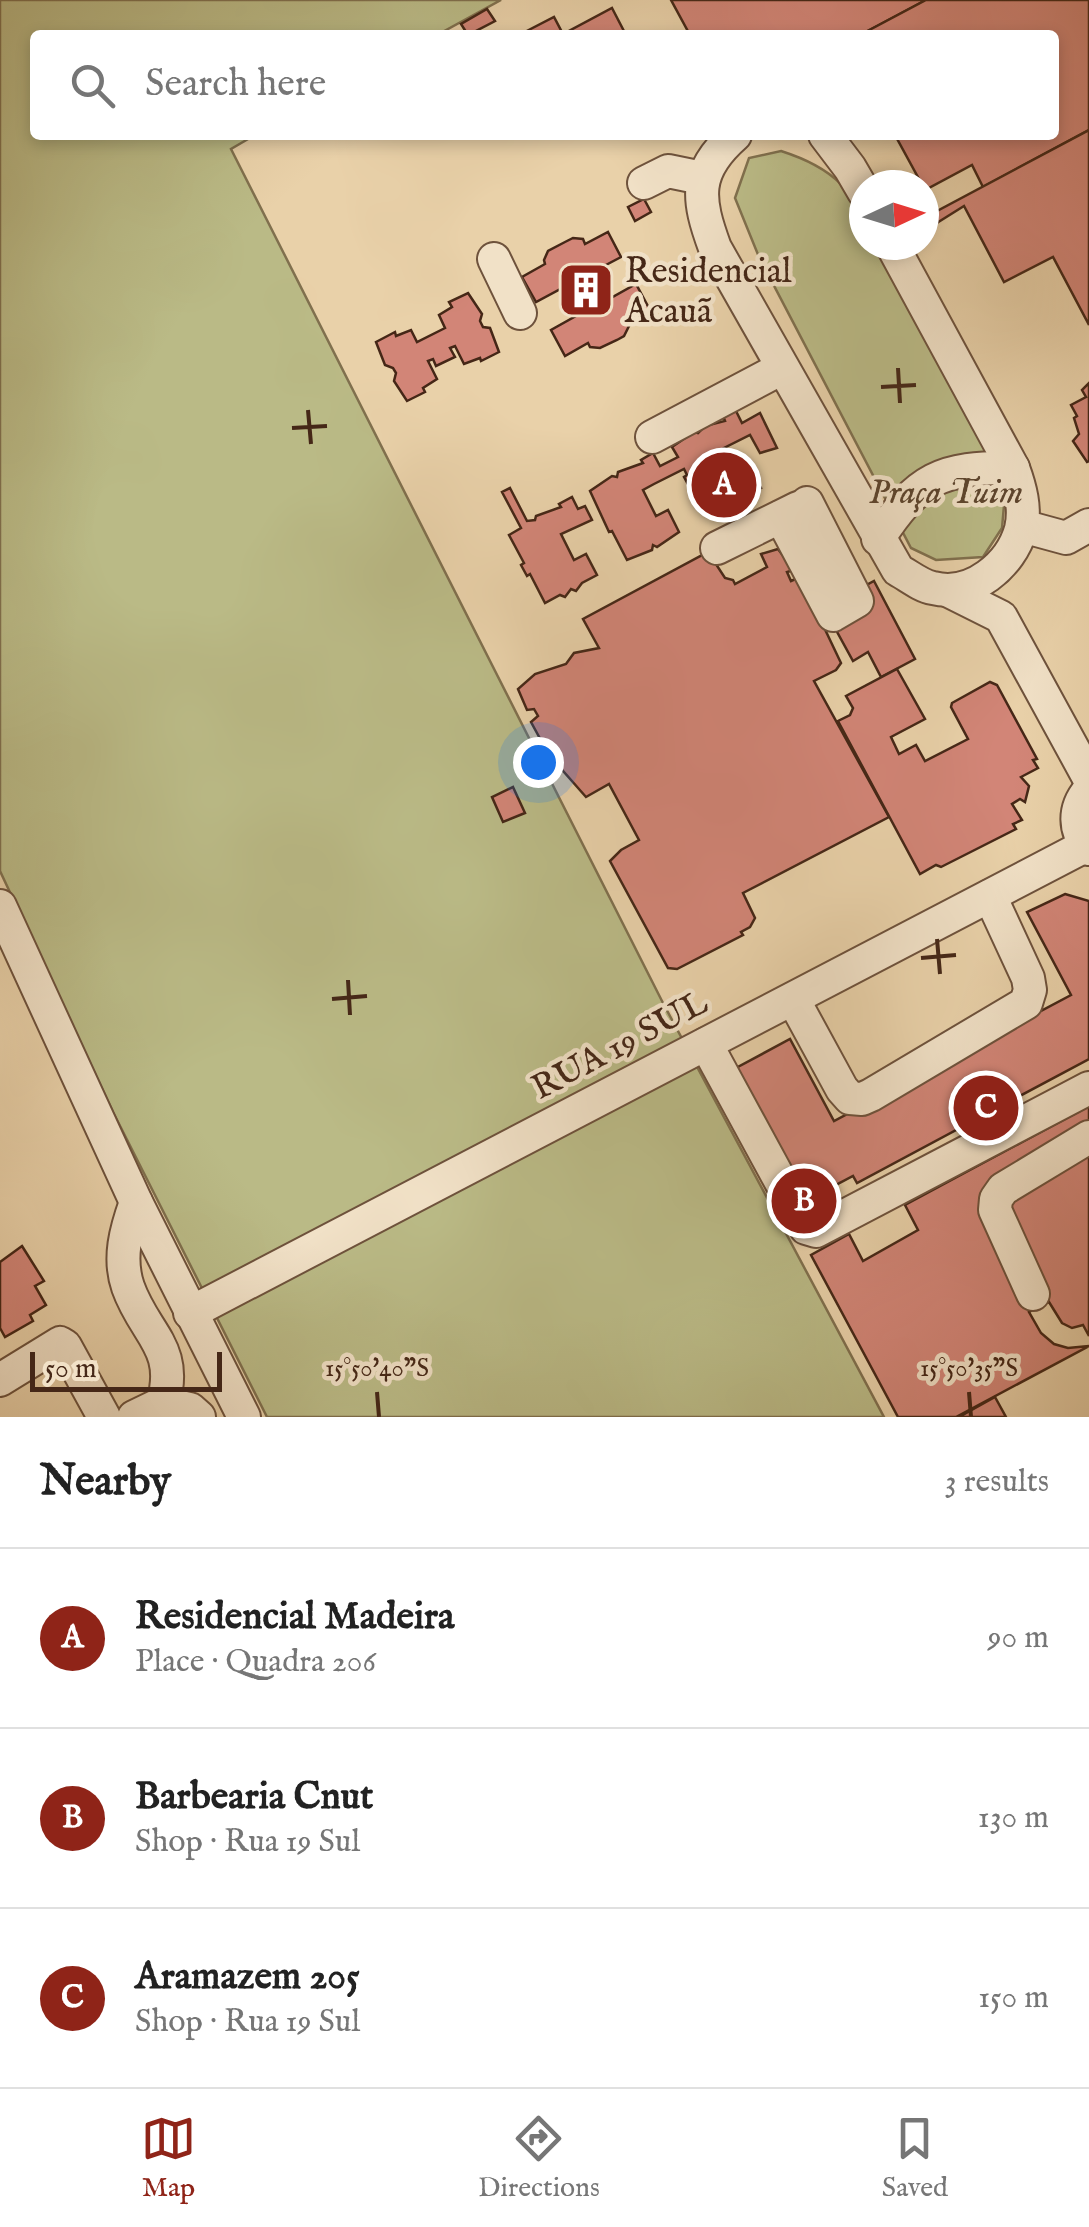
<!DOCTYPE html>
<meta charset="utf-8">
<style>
:root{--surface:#fff;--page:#f2f2f2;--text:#222;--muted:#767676;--line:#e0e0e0;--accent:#8f2418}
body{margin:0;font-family:"IM FELL English",serif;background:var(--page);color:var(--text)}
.compass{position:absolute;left:849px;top:170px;width:90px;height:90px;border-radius:50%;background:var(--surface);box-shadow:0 5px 15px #0003;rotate:86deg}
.scale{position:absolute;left:30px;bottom:25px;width:192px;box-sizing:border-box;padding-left:10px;border:5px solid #452717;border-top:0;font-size:28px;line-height:35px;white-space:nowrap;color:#452717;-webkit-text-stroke:8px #f1e1c7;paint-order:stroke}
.you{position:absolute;left:538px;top:762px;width:35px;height:35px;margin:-25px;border:8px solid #fff;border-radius:50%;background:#1a73e8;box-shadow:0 0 0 15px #1a73e833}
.badge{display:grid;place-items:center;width:65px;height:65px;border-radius:50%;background:var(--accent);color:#fff;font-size:32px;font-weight:700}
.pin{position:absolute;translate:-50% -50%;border:5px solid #fff;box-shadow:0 2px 10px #0006}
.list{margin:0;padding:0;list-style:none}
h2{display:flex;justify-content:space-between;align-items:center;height:130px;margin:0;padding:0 40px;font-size:42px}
h2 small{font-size:32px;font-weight:400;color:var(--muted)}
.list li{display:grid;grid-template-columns:65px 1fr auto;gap:30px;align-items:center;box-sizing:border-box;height:180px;padding:0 40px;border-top:2px solid var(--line)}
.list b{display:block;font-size:38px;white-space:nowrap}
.list p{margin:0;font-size:32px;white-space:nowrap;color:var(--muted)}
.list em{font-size:32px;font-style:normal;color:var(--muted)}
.icon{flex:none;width:55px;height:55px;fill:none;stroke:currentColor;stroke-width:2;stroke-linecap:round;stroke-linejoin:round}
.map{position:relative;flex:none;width:1089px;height:1417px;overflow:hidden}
.search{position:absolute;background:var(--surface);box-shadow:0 5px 15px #0003;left:30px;right:30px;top:30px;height:110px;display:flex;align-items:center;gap:25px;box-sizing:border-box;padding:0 35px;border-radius:10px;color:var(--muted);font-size:38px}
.sheet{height:670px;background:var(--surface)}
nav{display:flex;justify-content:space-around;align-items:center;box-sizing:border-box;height:140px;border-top:2px solid var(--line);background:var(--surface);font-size:28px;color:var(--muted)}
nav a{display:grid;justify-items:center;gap:5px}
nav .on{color:var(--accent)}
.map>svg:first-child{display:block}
.green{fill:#baba86;stroke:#80704e;stroke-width:2.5}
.building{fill:#d28577;stroke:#452717;stroke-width:2.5}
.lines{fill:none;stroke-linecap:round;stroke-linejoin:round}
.minor-casing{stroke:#6e523c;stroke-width:36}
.minor{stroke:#f1e1c7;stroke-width:32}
.ticks{fill:none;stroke:#452717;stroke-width:4}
.labels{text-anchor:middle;stroke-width:9;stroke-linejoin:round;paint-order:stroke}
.poi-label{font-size:35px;fill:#452717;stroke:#f1e1c7;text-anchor:start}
.park-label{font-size:35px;font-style:italic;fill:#5c442d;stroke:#f1e1c7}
.street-label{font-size:35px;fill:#452717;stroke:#f1e1c7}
.ticks-label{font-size:25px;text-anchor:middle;fill:#452717;stroke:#f1e1c7;stroke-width:9;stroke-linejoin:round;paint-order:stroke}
</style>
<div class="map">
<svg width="1089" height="1417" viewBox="0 0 1089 1417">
<rect width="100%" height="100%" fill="#e9d1a9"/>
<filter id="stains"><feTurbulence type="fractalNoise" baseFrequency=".002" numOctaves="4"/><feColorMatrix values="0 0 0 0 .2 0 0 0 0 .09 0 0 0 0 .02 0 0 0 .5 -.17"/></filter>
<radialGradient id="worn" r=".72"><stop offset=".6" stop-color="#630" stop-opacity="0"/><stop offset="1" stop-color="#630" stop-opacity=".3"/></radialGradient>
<g class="green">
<path d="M0,0H501L437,35H35V135H255L231,149L663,1003L884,1417H267L113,1112L0,871Z"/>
<path d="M781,151C828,166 864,191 864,245H876L1006,483L1002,528L983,557L936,560L911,548L759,257L735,198L749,158Z"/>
</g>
<g class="building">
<path d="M671,0H926L860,35H690Z"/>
<path d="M926,0H1089V130L983,187L972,165L925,190L895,135H1054V35H860Z"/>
<path d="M612,8L626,35H519L554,17L563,34Z"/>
<path d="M487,9L495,21L468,35L461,24Z"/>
<path d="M1089,130V325L1053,257L1004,282L964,206L924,231V218Z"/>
<path d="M644,199L651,212L635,221L628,207Z"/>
<path d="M608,232L621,257L585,276L587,281L595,277L604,295L597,299L600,304L636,284L650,310L627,322L629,326L624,336L617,340L600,348L590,347L588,343L565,356L551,330L583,312L568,285L536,302L522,277L545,264L544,260L548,251L565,242L573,238L583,239L585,244Z"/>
<path d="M468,293L482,314L480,321L483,327L490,328L499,352L481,361L480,358L464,364L455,346L450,348L455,357L436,366L433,359L428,361L437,379L423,388L425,392L407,401L394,381L396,373L393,368L385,365L376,342L395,332L396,336L411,330L417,342L445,328L439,315L452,307L449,302Z"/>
<path d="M1089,383V461L1087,462L1073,441L1079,434L1074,418L1077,416L1071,405L1086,397L1082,390Z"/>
<path d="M735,409L742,423L760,413L777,448L760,453L750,435L724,448L738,473L749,467L761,488L746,496L745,501L735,502L733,507L724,508L709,516L694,488L691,490L684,477L687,475L684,469L654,484L643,490L656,516L668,510L679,532L657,547L653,545L652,550L627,560L612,531L609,532L590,491L612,476L617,477L618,472L643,463L641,460L653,453L660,466L678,457L672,447L694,432L698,433L705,426L725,421L723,416Z"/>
<path d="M510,488L527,521L535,520L536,516L561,507L559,504L572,497L578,509L585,506L592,520L561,534L574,560L586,554L597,575L582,583L576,591L571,589L565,597L560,595L545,603L530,574L527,576L521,565L524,563L509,535L521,528L502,492Z"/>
<path d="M778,549L794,570L787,572L791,581L800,577L841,663L836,670L814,681L889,817L743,893L755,918L750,927L741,932L743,935L677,969L668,968L610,861L621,850L639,840L609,784L586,797L549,755L531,722L538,716L534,709L527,710L518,689L535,674L566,664L574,653L599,648L583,619L708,552L725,578L733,580L735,584L767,567L761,554Z"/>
<path d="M874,581L915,659L881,677L868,652L853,661L824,608Z"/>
<path d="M897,669L925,719L891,737L899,754L916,745L925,761L968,739L951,707L952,703L990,682L997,685L1037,759L1033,760L1038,768L1021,777L1029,786L1025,802L1020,799L1012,804L1022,820L1013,824L1016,829L941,867L936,865L920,874L838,721L850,715L853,708L846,696Z"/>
<path d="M513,787L525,813L503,822L492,797Z"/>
<path d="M1065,894L1089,901V1059L857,1183L853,1176L813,1197L810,1192L803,1196L736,1068L790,1039L834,1121L1071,995L1027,912Z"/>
<path d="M1089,1106V1336L1083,1325L1072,1328L1062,1323L1049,1302L1029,1312L1041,1333L1054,1344L1068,1348L1089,1346L956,1417H898L811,1255L849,1234L863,1261L918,1230L905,1205Z"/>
<path d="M22,1246L44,1281L35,1286L46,1305L30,1315L33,1321L5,1337L0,1328V1262Z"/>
<path d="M995,1397L1006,1417H959Z"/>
</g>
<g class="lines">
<g class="minor-casing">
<g id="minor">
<path d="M735,135C693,172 697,199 715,248L898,570C909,576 921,586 933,588C972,598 1011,565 1021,529C1026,508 1020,487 1013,468L892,245"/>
<path d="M825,135L850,168L864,192"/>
<path d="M644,183L668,171L702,178"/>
<path d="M494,259L520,313"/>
<path d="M652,437L782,368"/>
<path d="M781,517L833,615L857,601L807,503"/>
<path d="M1022,526L1066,538L1089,525"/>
<path d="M878,539C918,478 941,467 1013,468"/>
<path d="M717,548L798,508"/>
<path d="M947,590L1001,617L1089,778"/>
<path d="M1089,790C1073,809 1074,830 1089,849"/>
<path d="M0,906L136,1202L244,1417"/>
<path d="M793,999L842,1089L850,1098L862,1099L871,1095L1026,1003L1030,990L1028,978L990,896"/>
<path d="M706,1044L806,1228L816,1231L1089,1088"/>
<path d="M136,1202C126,1230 118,1258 128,1287C145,1335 179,1347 163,1403L190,1409L199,1417"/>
<path d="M1033,1294L995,1210L996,1199L1003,1189L1089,1137"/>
<path d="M190,1313L1085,846"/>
<path d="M0,1380L60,1343L65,1346L104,1417"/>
<path d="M134,1417L163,1403"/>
</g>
</g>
<use href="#minor" class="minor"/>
</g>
<path class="ticks" d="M898,368L900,403M881,387L916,385M308,410L311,444M292,428L327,426M937,939L940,974M921,958L956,955M348,980L350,1015M332,999L367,996M377,1392L379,1417M969,1392L971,1417"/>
<defs>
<g id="building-square" transform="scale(2.875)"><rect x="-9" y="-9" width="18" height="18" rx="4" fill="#8f2418" stroke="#f1e1c7"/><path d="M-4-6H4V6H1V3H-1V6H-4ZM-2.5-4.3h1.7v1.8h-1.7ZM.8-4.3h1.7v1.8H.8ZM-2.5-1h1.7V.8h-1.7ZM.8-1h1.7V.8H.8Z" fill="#fff"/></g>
</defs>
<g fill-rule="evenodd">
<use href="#building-square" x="586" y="290"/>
</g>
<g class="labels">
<g class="poi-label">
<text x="625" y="282">Residencial<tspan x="625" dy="40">Acauã</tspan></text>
</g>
<g class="park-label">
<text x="946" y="503">Praça Tuim</text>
</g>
<g class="street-label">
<text transform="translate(619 1044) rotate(-28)" y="12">RUA 19 SUL</text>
</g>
</g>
<g class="ticks-label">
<text x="377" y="1376">15°50'40"S</text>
<text x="969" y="1376">15°50'35"S</text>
</g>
<rect width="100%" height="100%" filter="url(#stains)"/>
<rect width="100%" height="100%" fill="url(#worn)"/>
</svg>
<svg class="compass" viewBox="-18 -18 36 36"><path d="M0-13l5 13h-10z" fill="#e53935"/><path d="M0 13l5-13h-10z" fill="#767676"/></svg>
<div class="scale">50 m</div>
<div class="you"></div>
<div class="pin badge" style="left:724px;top:485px">A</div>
<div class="pin badge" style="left:804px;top:1201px">B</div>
<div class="pin badge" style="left:986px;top:1108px">C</div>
<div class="search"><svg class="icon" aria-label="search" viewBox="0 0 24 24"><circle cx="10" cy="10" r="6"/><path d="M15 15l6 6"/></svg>Search here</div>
</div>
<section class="sheet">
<h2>Nearby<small>3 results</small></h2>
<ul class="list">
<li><span class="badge">A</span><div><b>Residencial Madeira</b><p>Place · Quadra 206</p></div><em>90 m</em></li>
<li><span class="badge">B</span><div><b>Barbearia Cnut</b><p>Shop · Rua 19 Sul</p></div><em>130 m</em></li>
<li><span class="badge">C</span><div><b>Aramazem 205</b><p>Shop · Rua 19 Sul</p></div><em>150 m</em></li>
</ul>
</section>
<nav>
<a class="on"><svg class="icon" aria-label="map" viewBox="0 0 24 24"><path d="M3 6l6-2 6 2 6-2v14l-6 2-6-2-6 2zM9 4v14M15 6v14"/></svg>Map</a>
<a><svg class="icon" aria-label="directions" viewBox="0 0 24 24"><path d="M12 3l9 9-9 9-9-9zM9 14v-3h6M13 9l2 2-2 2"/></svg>Directions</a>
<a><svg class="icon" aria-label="saved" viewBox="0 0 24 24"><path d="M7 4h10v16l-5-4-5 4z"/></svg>Saved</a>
</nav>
